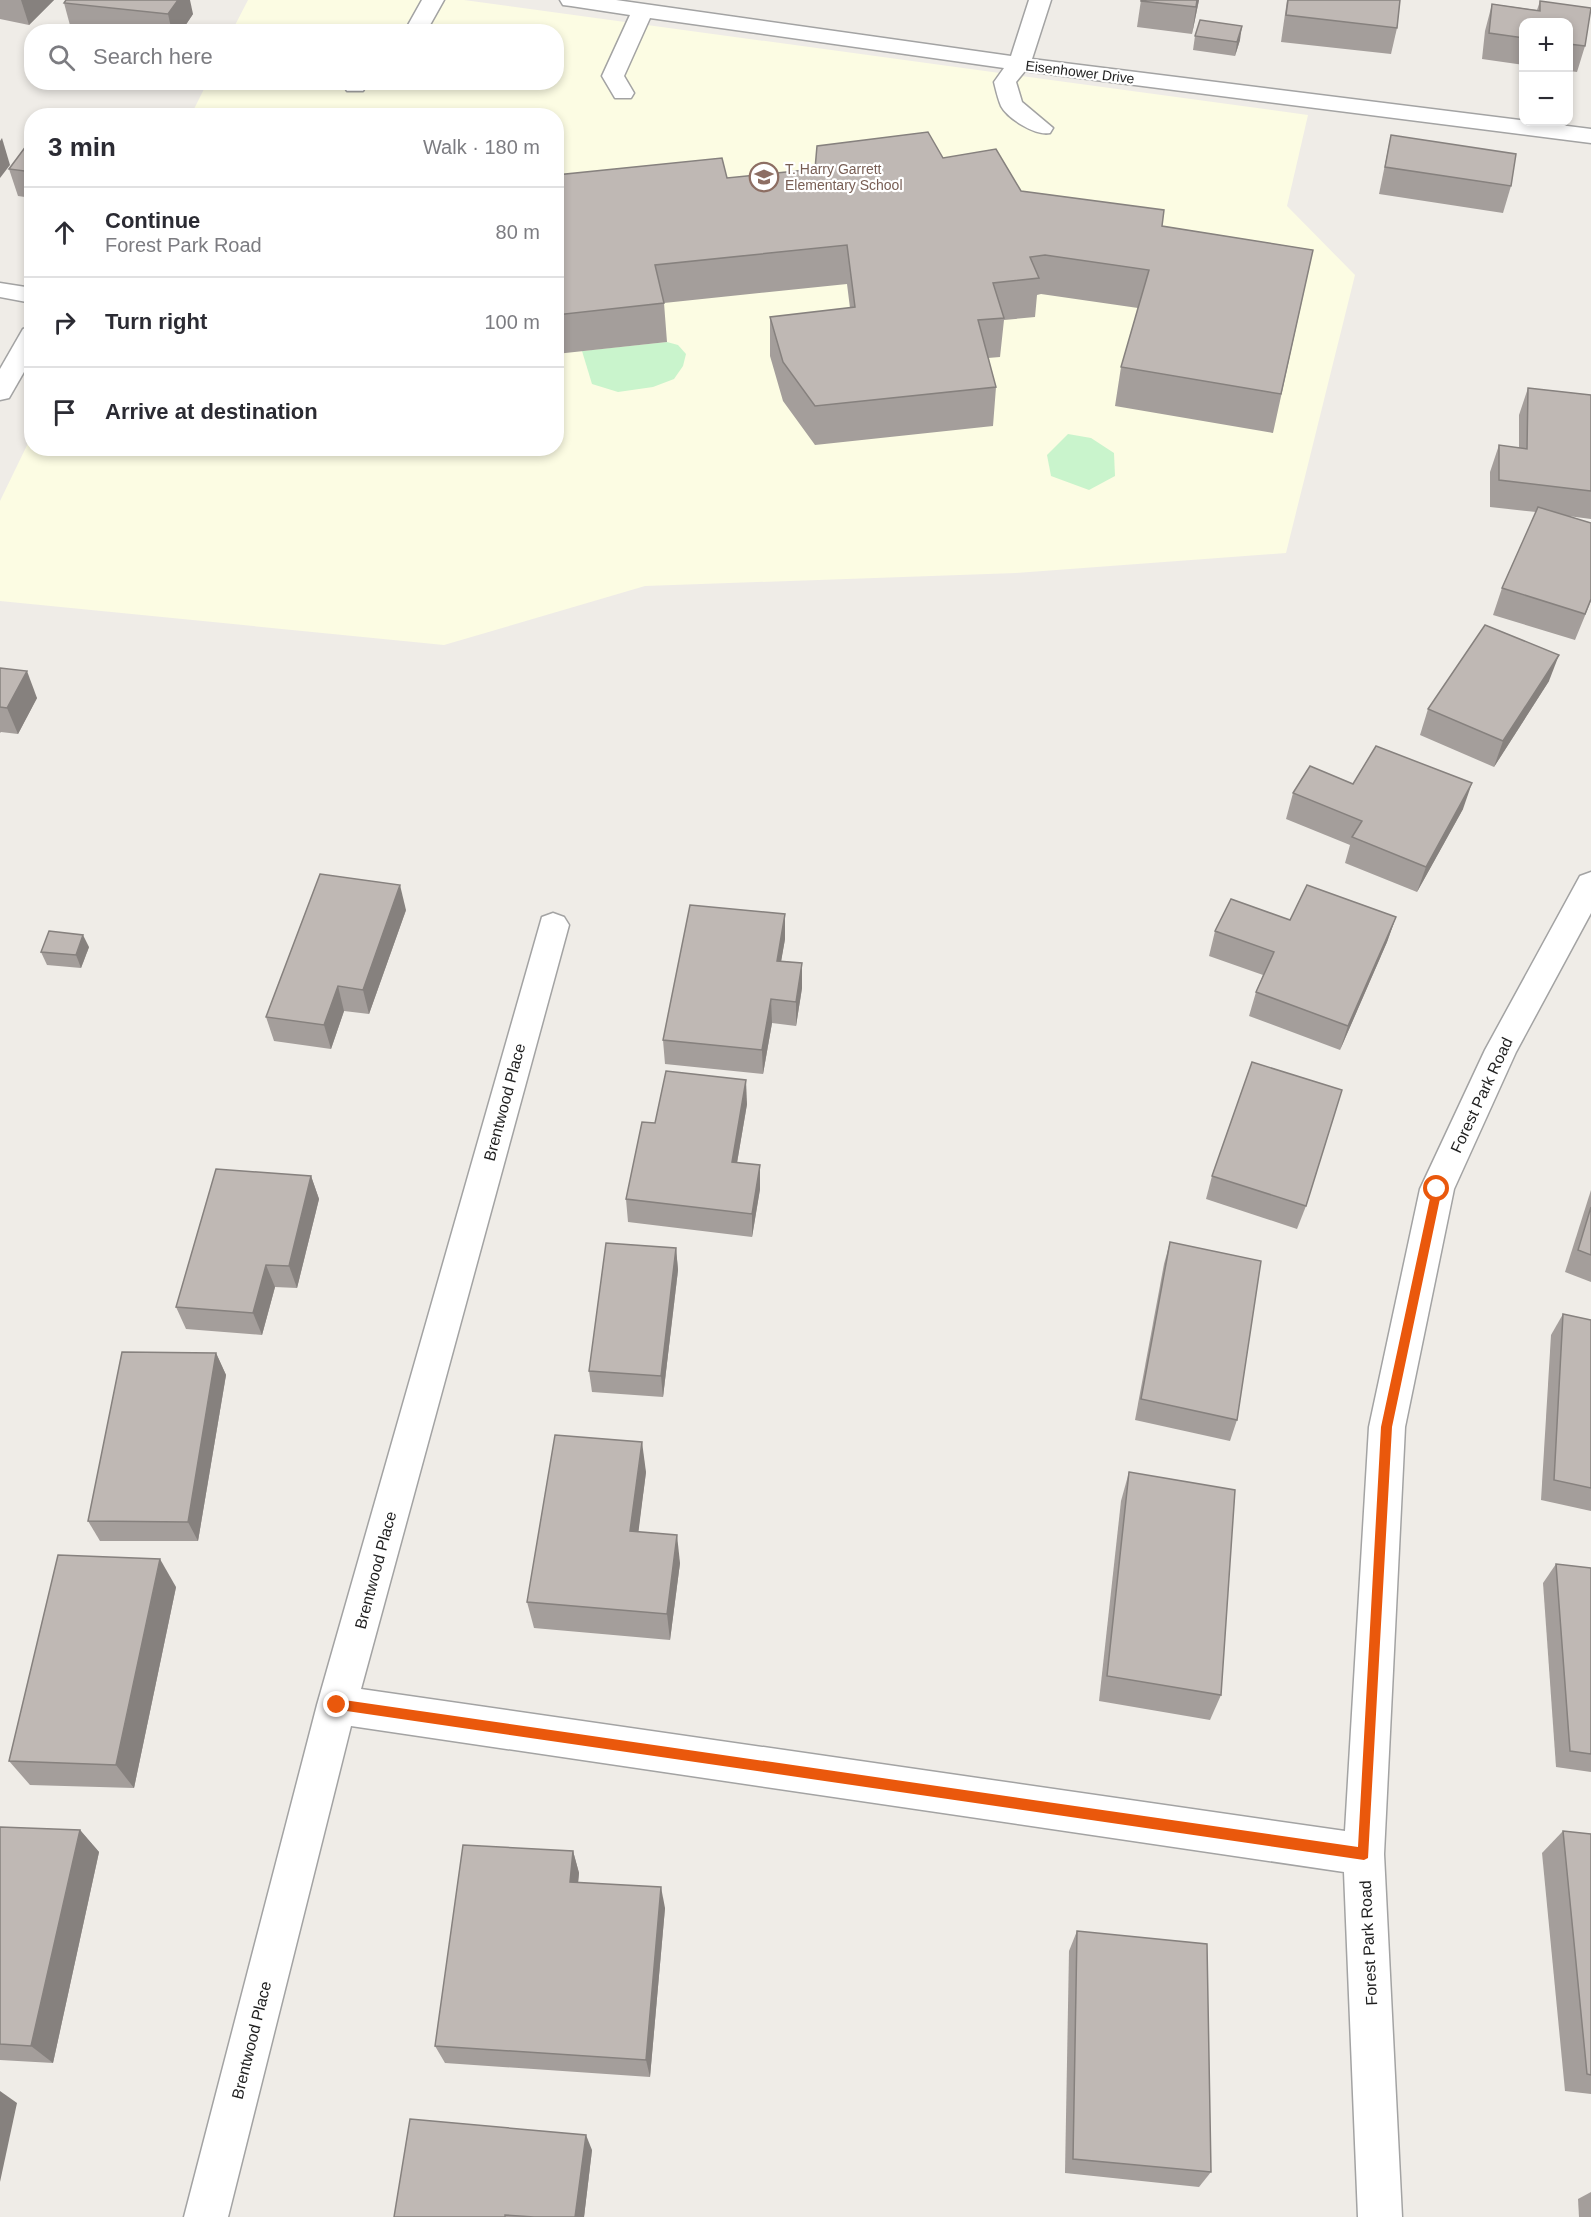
<!DOCTYPE html>
<meta charset="utf-8">
<style>
:root{--surface:#fff;--page:#f2f2f3;--text:#2b2b33;--muted:#7c7c81;--line:#e1e1e2}
body{margin:0;font-family:Helvetica,sans-serif;background:var(--page);color:var(--text)}
.controls{position:absolute;right:18px;top:18px;display:grid;overflow:hidden;border-radius:12px;box-shadow:0 3px 9px #0003}
.controls button{width:54px;height:54px;display:grid;place-items:center;padding:0;border:0;border-bottom:2px solid var(--line);background:var(--surface);color:var(--text);font:30px sans-serif}
.stop{position:absolute;width:18px;height:18px;margin:-14px;border:4px solid #ea580c;border-radius:50%;background:#fff}
.stop.end{background:#ea580c;border-color:#fff;box-shadow:0 2px 6px #0008}
.list{margin:0;padding:0;list-style:none}
h2{display:flex;justify-content:space-between;align-items:center;height:78px;margin:0;padding:0 24px;font-size:26px}
h2 small{font-size:20px;font-weight:400;color:var(--muted)}
.list li{display:grid;grid-template-columns:39px 1fr auto;gap:18px;align-items:center;box-sizing:border-box;height:90px;padding:0 24px;border-top:2px solid var(--line)}
.list b{display:block;font-size:22px;white-space:nowrap}
.list p{margin:0;font-size:20px;white-space:nowrap;color:var(--muted)}
.list em{font-size:20px;font-style:normal;color:var(--muted)}
.icon{flex:none;width:33px;height:33px;fill:none;stroke:currentColor;stroke-width:2;stroke-linecap:round;stroke-linejoin:round}
.map{position:relative;flex:none;width:1591px;height:2217px;overflow:hidden}
.search{position:absolute;background:var(--surface);box-shadow:0 3px 9px #0003;left:24px;top:24px;width:540px;height:66px;display:flex;align-items:center;gap:15px;box-sizing:border-box;padding:0 21px;border-radius:24px;color:var(--muted);font-size:22px}
.panel{position:absolute;background:var(--surface);box-shadow:0 3px 9px #0003;left:24px;top:108px;width:540px;height:348px;border-radius:24px}
.map>svg:first-child{display:block}
.education{fill:#fcfce3}
.park{fill:#c9f4cc}
.lines{fill:none;stroke-linecap:round;stroke-linejoin:round}
.minor-casing{stroke:#a3a3a3;stroke-width:3}
.minor{fill:#fff;fill-rule:evenodd}
.wall{fill:#a49e9b}
.shaded-wall{fill:#86817e}
.building{fill:#bfb8b4;stroke:#86817e;stroke-width:1.5}
.route{fill:#ea580c}
.labels{text-anchor:middle;stroke-width:4.5;stroke-linejoin:round;paint-order:stroke}
.far-street-label{font-size:14px;fill:#1f1f1f;stroke:#fff}
.far-education-label{font-size:14px;fill:#785e54;stroke:#fff;text-anchor:start}
.street-label{font-size:16px;fill:#1f1f1f;stroke:#fff}
</style>
<div class="map">
<svg width="1591" height="2217" viewBox="0 0 1591 2217">
<rect width="100%" height="100%" fill="#efece7"/>
<path class="education" d="M248,0H464L1308,115L1287,206L1355,275L1286,553L1016,573L645,586L444,645L0,601V501L31,437L32,448H556V116L191,115L207,83L556,82V32L232,31Z"/>
<g class="park">
<path d="M667,342L678,345L686,354L683,366L674,379L653,387L618,392L592,384L582,351Z"/>
<path d="M1068,434L1091,438L1114,453L1115,476L1089,490L1051,476L1047,455Z"/>
</g>
<g class="lines">
<g class="minor-casing">
<g id="minor">
<path d="M422,0H444L430,25L435,32H413L408,25Z"/>
<path d="M560,0H616L1011,56L1029,0H1051L1032,59L1591,129V143L1025,71L1016,82L1022,102L1053,128L1050,133C1036,136 1008,119 1001,106C998,99 996,90 994,82L1004,68L650,18L624,76L634,93L631,98H615L602,76L630,15L571,6L563,5Z"/>
<path d="M346,82H368L363,91H347L344,86Z"/>
<path d="M0,283L32,288V303L0,297Z"/>
<path d="M32,326V358L9,398L0,400V369L23,329Z"/>
<path d="M1591,872V913L1516,1052L1454,1189L1405,1427L1384,1854L1402,2217H1358L1344,1872L351,1726L228,2217H184L317,1705L542,917L553,913L564,917L569,925L361,1689L1345,1831L1369,1427L1420,1189L1485,1050L1580,876Z"/>
</g>
</g>
<use href="#minor" class="minor"/>
</g>
<g class="wall">
<path d="M0,0H54L29,25L0,19Z"/>
<path d="M1141,0H1199L1192,34L1137,27Z"/>
<path d="M1287,0H1400L1397,28L1391,54L1281,42Z"/>
<path d="M1540,1L1591,8L1585,46L1577,72L1569,71V22H1524V65L1482,59L1485,31L1492,4L1537,10Z"/>
<path d="M64,3L193,14L181,32H91L71,29Z"/>
<path d="M1195,36L1240,40L1235,56L1193,50Z"/>
<path d="M1391,135L1511,186L1503,213L1379,194Z"/>
<path d="M32,138V198L18,196L9,169Z"/>
<path d="M943,158L1021,191L1162,226L1313,250L1273,433L1115,406L1121,367L1138,308L1041,294L1037,295L1035,317L1004,320L1000,357L988,358L996,387L993,426L815,445L783,401L770,356V317L850,308L847,284L664,303L667,342L556,354V175L727,178Z"/>
<path d="M1528,388L1591,395V519L1568,516L1591,523V601L1575,640L1493,615L1502,588L1536,512L1490,507V472L1499,445L1519,448V415Z"/>
<path d="M0,668L37,698L18,734L1,732L0,733Z"/>
<path d="M1549,681L1494,767L1420,735L1428,709Z"/>
<path d="M1353,784L1463,809L1417,892L1345,863L1350,845L1286,819L1293,793Z"/>
<path d="M406,910L369,1014L344,1011L331,1049L274,1041L266,1017Z"/>
<path d="M785,914V939L781,961L802,963V988L796,1026L772,1023L763,1074L665,1064L663,1040Z"/>
<path d="M1396,917L1387,942L1340,1050L1249,1016L1256,992L1263,975L1209,956L1215,931L1290,920Z"/>
<path d="M89,947L81,968L47,965L41,952Z"/>
<path d="M747,1104L737,1163L760,1165V1189L752,1237L628,1222L626,1199L655,1123Z"/>
<path d="M311,1176L319,1199L297,1288L275,1287L262,1335L186,1329L176,1307Z"/>
<path d="M1212,1176L1306,1206L1297,1229L1206,1199Z"/>
<path d="M1591,1190V1282L1565,1272Z"/>
<path d="M1170,1242L1237,1420L1230,1441L1135,1420L1164,1264Z"/>
<path d="M676,1248L678,1270L663,1397L592,1392L589,1371Z"/>
<path d="M1563,1314L1591,1320V1511L1541,1500L1551,1335Z"/>
<path d="M216,1353L226,1375L198,1541H100L88,1521Z"/>
<path d="M646,1472L638,1532L680,1563L670,1640L534,1628L527,1602Z"/>
<path d="M1129,1472L1221,1695L1210,1720L1099,1701L1121,1501Z"/>
<path d="M1556,1564L1591,1568V1772L1556,1767L1543,1583Z"/>
<path d="M176,1587L134,1788L30,1785L9,1761Z"/>
<path d="M0,1827L80,1830L99,1852L53,2063L0,2060Z"/>
<path d="M1563,1831L1591,1834V2094L1565,2091L1542,1853Z"/>
<path d="M573,1851L579,1873L578,1883L665,1908L650,2077L445,2063L435,2046Z"/>
<path d="M1077,1931L1211,2172L1199,2187L1065,2173L1069,1951Z"/>
<path d="M592,2150L584,2217H394Z"/>
<path d="M1591,2192V2217H1579L1578,2199Z"/>
</g>
<g class="shaded-wall">
<path d="M21,0H54L29,25Z"/>
<path d="M178,0H190L193,14L181,32H172L168,14Z"/>
<path d="M1197,0H1199L1192,34L1196,7Z"/>
<path d="M1242,26L1240,40L1235,56L1237,42Z"/>
<path d="M2,138L10,165L0,178V141Z"/>
<path d="M1559,655L1549,681L1494,767L1503,741Z"/>
<path d="M27,671L37,698L18,734L7,708Z"/>
<path d="M1472,783L1463,809L1417,892L1426,867Z"/>
<path d="M400,885L406,910L369,1014L363,990Z"/>
<path d="M785,914V939L777,985V961Z"/>
<path d="M1396,917L1387,942L1340,1050L1348,1026Z"/>
<path d="M83,935L89,947L81,968L76,955Z"/>
<path d="M802,963V988L796,1026V1002Z"/>
<path d="M338,986L344,1011L331,1049L324,1025Z"/>
<path d="M771,999L772,1023L763,1074L762,1050Z"/>
<path d="M746,1080L747,1104L733,1186L732,1162Z"/>
<path d="M760,1165V1189L752,1237V1214Z"/>
<path d="M311,1176L319,1199L297,1288L289,1266Z"/>
<path d="M676,1248L678,1270L663,1397L661,1376Z"/>
<path d="M266,1265L275,1287L262,1335L253,1313Z"/>
<path d="M216,1353L226,1375L198,1541L188,1522Z"/>
<path d="M642,1442L646,1472L635,1559L630,1531Z"/>
<path d="M677,1535L680,1563L670,1640L667,1614Z"/>
<path d="M160,1559L176,1587L134,1788L116,1765Z"/>
<path d="M80,1830L99,1852L53,2063L31,2046Z"/>
<path d="M573,1851L579,1873L576,1903L570,1882Z"/>
<path d="M661,1887L665,1908L650,2077L646,2060Z"/>
<path d="M0,2091L17,2103L0,2182Z"/>
<path d="M586,2135L592,2150L584,2217H575Z"/>
</g>
<g class="building">
<path d="M66,0H178L168,14L64,3Z"/>
<path d="M1141,0H1197L1196,7L1141,1Z"/>
<path d="M1288,0H1400L1397,28L1286,15Z"/>
<path d="M1540,1L1591,8L1585,46L1569,44V22H1524V38L1489,33L1492,4L1540,11Z"/>
<path d="M1200,20L1242,26L1237,42L1195,36Z"/>
<path d="M928,132L943,158L996,149L1021,191L1164,210L1162,226L1313,250L1281,394L1121,367L1149,270L1045,255L1030,257L1039,278L993,283L1004,318L978,320L996,387L815,406L783,362L770,317L855,307L847,245L655,265L664,303L556,315V175L722,158L727,178L815,169L817,146Z"/>
<path d="M1391,135L1516,154L1511,186L1385,167Z"/>
<path d="M32,138V172L9,169Z"/>
<path d="M1528,388L1591,395V491L1499,480V445L1527,449Z"/>
<path d="M1538,507L1591,523V599L1585,614L1502,588Z"/>
<path d="M1485,625L1559,655L1503,741L1428,709Z"/>
<path d="M0,668L27,671L7,708L0,707Z"/>
<path d="M1376,746L1472,783L1426,867L1352,837L1362,821L1293,793L1310,766L1353,784Z"/>
<path d="M320,874L400,885L363,990L338,986L324,1025L266,1017Z"/>
<path d="M1307,885L1396,917L1348,1026L1256,992L1274,952L1215,931L1231,899L1290,920Z"/>
<path d="M690,905L785,914L777,961L802,963L796,1002L771,999L762,1050L663,1040Z"/>
<path d="M49,931L83,935L76,955L41,952Z"/>
<path d="M1252,1062L1342,1090L1306,1206L1212,1176Z"/>
<path d="M666,1071L746,1080L732,1162L760,1165L752,1214L626,1199L642,1122L655,1123Z"/>
<path d="M216,1169L311,1176L289,1266L266,1265L253,1313L176,1307Z"/>
<path d="M1591,1207V1255L1578,1250Z"/>
<path d="M1170,1242L1261,1261L1237,1420L1141,1399Z"/>
<path d="M606,1243L676,1248L661,1376L589,1371Z"/>
<path d="M1563,1314L1591,1320V1488L1554,1480Z"/>
<path d="M122,1352L216,1353L188,1522L88,1521Z"/>
<path d="M555,1435L642,1442L630,1531L677,1535L667,1614L527,1602Z"/>
<path d="M1129,1472L1235,1490L1221,1695L1107,1676Z"/>
<path d="M58,1555L160,1559L116,1765L9,1761Z"/>
<path d="M1556,1564L1591,1568V1754L1570,1751Z"/>
<path d="M0,1827L80,1830L31,2046L0,2044Z"/>
<path d="M1563,1831L1591,1834V2075L1587,2074Z"/>
<path d="M463,1845L573,1851L570,1882L661,1887L646,2060L435,2046Z"/>
<path d="M1077,1931L1207,1944L1211,2172L1073,2159Z"/>
<path d="M410,2119L586,2135L575,2217H534L505,2215V2217H394Z"/>
</g>
<path class="route" d="M1437,1185L1442,1189L1392,1427L1368,1858L1364,1860L333,1709V1701L337,1699L1358,1847L1381,1427L1432,1189Z"/>
<defs>
<g id="school-ring" transform="scale(1.5)"><circle r="9.5" fill="#fff" stroke="#8d6e63" stroke-width="1.5"/><path d="M0-5L7-2L0 1L-7-2ZM-4 1L0 2.5L4 1V4Q0 6-4 4Z" fill="#8d6e63"/></g>
</defs>
<g fill-rule="evenodd">
<use href="#school-ring" x="764" y="177"/>
</g>
<g class="labels">
<g class="far-street-label">
<text transform="translate(1080 72) rotate(7)" y="5">Eisenhower Drive</text>
</g>
<g class="far-education-label">
<text x="785" y="174">T. Harry Garrett<tspan x="785" dy="16">Elementary School</tspan></text>
</g>
<g class="street-label">
<text transform="translate(1481 1095) rotate(-65)" y="6">Forest Park Road</text>
<text transform="translate(504 1102) rotate(-75)" y="6">Brentwood Place</text>
<text transform="translate(375 1570) rotate(-75)" y="6">Brentwood Place</text>
<text transform="translate(1368 1943) rotate(-93)" y="6">Forest Park Road</text>
<text transform="translate(251 2040) rotate(-76)" y="6">Brentwood Place</text>
</g>
</g>
</svg>
<div class="controls">
<button>+</button>
<button>−</button>
</div>
<div class="stop" style="left:1437px;top:1189px"></div>
<div class="stop end" style="left:337px;top:1705px"></div>
<div class="search"><svg class="icon" aria-label="search" viewBox="0 0 24 24"><circle cx="10" cy="10" r="6"/><path d="M15 15l6 6"/></svg>Search here</div>
<section class="panel">
<h2>3 min<small>Walk · 180 m</small></h2>
<ul class="list">
<li><svg class="icon" aria-label="ahead" viewBox="0 0 24 24"><path d="M12 20V5M6 11l6-6 6 6"/></svg><div><b>Continue</b><p>Forest Park Road</p></div><em>80 m</em></li>
<li><svg class="icon" aria-label="right" viewBox="0 0 24 24"><path d="M7 20v-9h11M14 6l5 5-5 5"/></svg><div><b>Turn right</b></div><em>100 m</em></li>
<li><svg class="icon" aria-label="arrive" viewBox="0 0 24 24"><path d="M6 21V4h12l-3 4 3 4H6"/></svg><div><b>Arrive at destination</b></div></li>
</ul>
</section>
</div>
